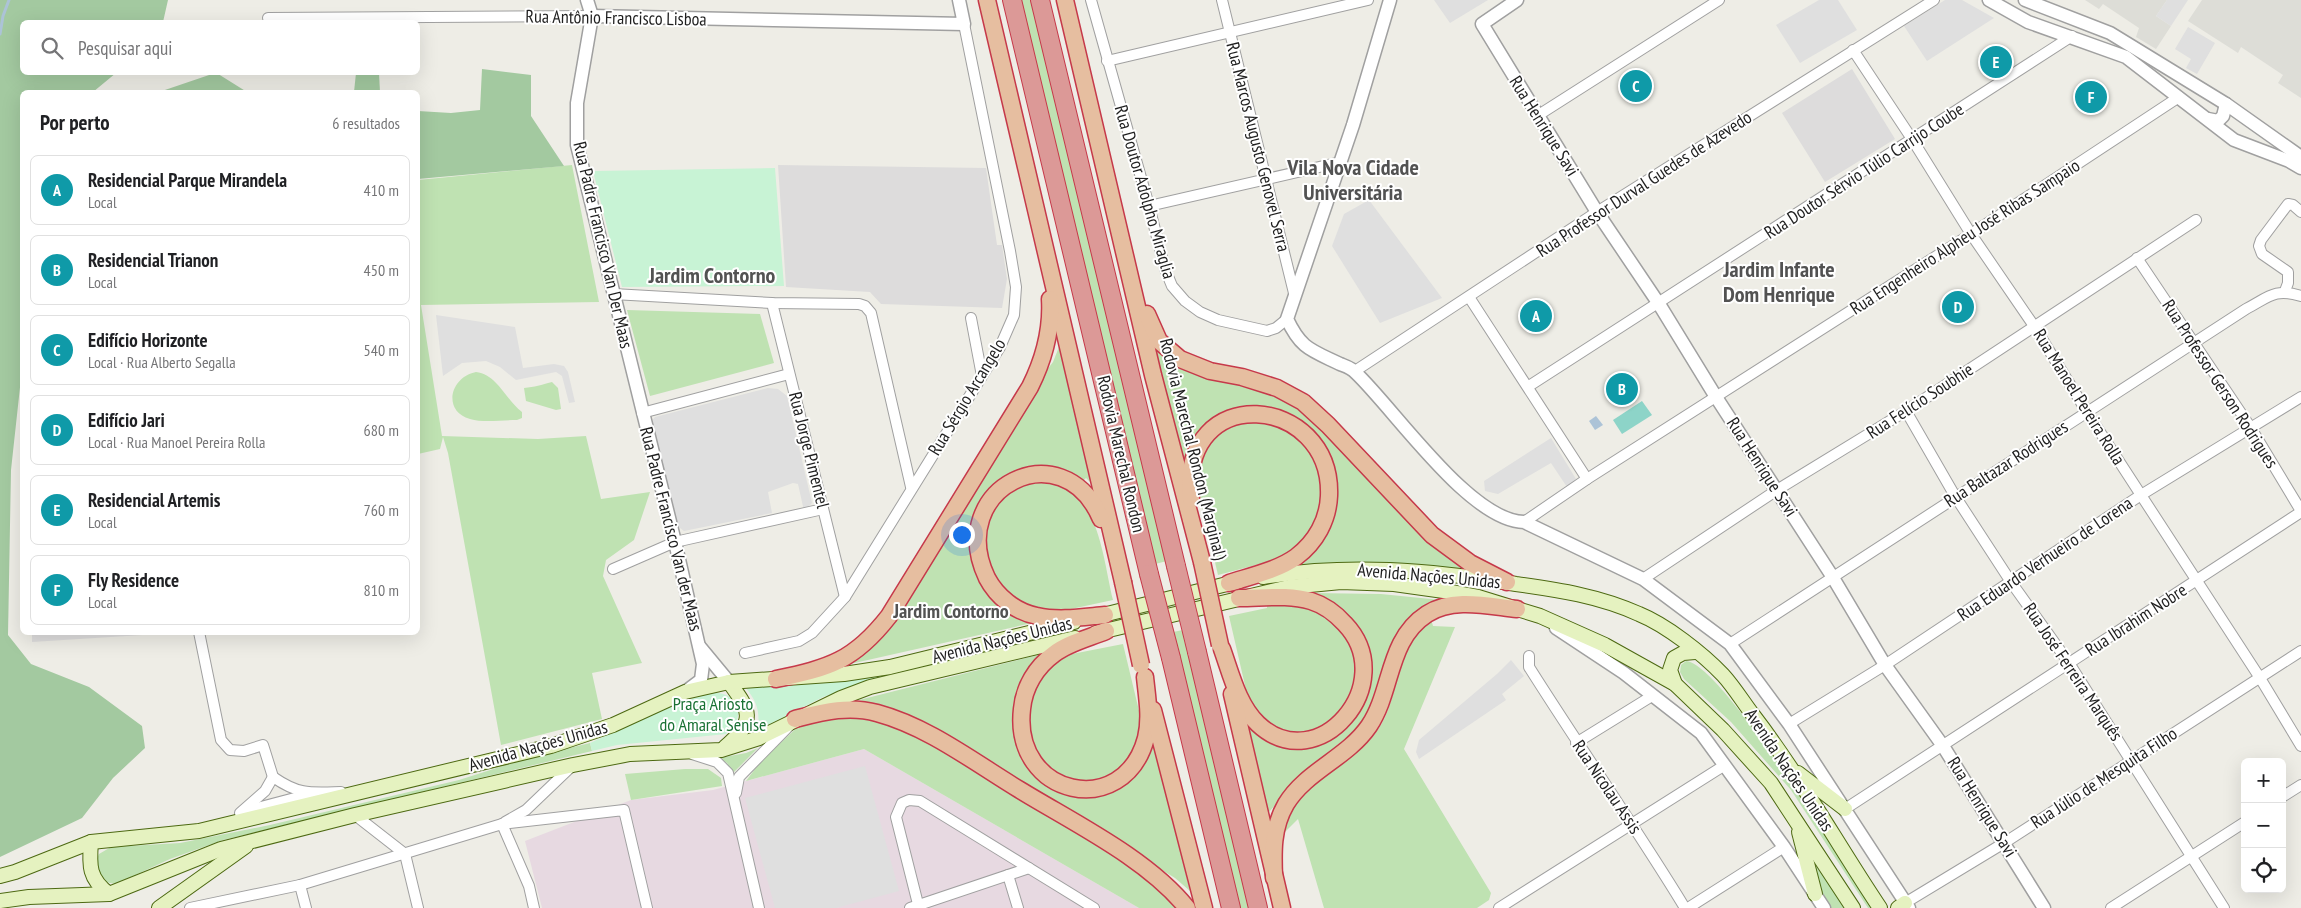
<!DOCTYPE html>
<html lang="pt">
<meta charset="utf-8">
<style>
:root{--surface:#fff;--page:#f6f6f6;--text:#202124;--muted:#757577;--line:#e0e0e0;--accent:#b63a18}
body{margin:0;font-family:"PT Sans Narrow",sans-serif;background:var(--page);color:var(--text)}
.controls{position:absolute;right:15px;bottom:15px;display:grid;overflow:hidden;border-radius:8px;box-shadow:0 5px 20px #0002}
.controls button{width:45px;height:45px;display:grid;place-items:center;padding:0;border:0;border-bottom:1px solid var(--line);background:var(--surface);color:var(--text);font:25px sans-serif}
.you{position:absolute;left:961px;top:534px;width:18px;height:18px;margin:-12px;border:4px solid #fff;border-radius:50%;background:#1a73e8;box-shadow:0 0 0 8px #1a73e833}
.badge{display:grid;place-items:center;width:32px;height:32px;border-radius:50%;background:var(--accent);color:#fff;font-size:16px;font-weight:700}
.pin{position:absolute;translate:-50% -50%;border:2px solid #fff;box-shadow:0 1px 5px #0006}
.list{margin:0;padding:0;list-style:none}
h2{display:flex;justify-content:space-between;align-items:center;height:65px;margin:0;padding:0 20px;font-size:21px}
h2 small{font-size:16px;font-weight:400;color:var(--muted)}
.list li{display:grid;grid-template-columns:32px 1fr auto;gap:15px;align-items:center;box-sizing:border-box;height:70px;margin:0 10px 10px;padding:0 10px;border:1px solid var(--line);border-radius:8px}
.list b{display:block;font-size:19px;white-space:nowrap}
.list p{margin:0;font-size:16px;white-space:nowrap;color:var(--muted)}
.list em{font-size:16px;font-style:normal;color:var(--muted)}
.icon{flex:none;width:28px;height:28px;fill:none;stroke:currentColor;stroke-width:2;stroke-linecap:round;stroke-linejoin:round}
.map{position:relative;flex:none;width:2301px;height:908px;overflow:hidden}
.search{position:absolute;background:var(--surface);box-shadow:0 5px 20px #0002;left:20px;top:20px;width:400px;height:55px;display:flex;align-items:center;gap:12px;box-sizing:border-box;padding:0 18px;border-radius:8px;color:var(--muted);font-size:19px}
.panel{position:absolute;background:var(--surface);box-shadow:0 5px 20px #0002;left:20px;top:90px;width:400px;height:545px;border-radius:8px}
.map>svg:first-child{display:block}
.residential{fill:#dddcdc}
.industrial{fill:#e7d9e1}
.airport{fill:#ddddd7}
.grass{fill:#bfe2b2}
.forest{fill:#a3c9a0}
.park{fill:#c8f3d5}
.pitch{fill:#8dd4c8}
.parking{fill:#dfdfdf}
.water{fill:#acc3d7}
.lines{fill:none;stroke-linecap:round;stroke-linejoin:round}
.stream{stroke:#acc3d7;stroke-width:3}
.minor-casing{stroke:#a0a0a0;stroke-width:12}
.tertiary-casing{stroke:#a0a0a0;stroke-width:15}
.secondary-casing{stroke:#4d6912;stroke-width:16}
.trunk-casing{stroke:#c6394a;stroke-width:19}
.motorway-casing{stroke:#c6394a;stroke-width:20}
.minor{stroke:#fff;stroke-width:10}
.tertiary{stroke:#fff;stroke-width:12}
.secondary{stroke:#e5f2c0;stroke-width:14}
.trunk{stroke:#e6bea0;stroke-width:16}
.motorway{stroke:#dc9997;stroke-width:18}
.trunk-bridge-casing{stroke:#c6394a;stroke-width:19;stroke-linecap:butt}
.motorway-bridge-casing{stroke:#c6394a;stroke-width:20;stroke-linecap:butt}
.trunk-bridge{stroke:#e6bea0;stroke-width:16}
.motorway-bridge{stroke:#dc9997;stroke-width:18}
.labels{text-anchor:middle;stroke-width:4;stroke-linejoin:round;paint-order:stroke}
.street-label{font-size:18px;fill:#1f1f1f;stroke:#fff}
.park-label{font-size:18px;fill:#197133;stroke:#fff}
.quarter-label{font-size:20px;font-weight:bold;fill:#525252;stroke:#fff}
.district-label{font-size:22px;font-weight:bold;fill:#525252;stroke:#fff}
</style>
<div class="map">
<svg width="2301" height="908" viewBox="0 0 2301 908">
<rect width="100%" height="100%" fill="#eeede6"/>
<g class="residential">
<path d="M1852,69L1895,139L1825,182L1782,113Z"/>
<path d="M778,165L986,168L997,245H1002L1007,279L1002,308L881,304L870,292L786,287Z"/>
<path d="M174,632V633L32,642V633Z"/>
</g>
<path class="industrial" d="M864,749L1139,908H542L525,841L631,800L713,790Z"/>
<g class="airport">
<path d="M2085,0H2167L2156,16L2171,26L2156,49L2136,37L2139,28L2103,4L2099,9Z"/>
<path d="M2202,0H2301V98L2278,83L2283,75L2241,47L2238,53L2188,21Z"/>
</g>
<g class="grass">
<path d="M1019,0H1032L1167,561L1155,564Z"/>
<path d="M572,165L599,302L421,305L442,436L538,439L586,436L601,499L650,492L634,540L606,560L603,576L642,663L592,673L602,719L501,745L448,453L443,437L440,449L418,454V180Z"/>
<path d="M627,310L760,314L774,363L650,396Z"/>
<path d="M1059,347L1092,484L1086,478L1083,481L1066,472L1044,468L991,490L975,512L971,526L970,542L975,570L982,584L1032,623L850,664L873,644L1037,383L1053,362Z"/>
<path d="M1156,351L1166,357L1260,388L1300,407L1480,574C1414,564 1350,559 1283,569L1336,501C1337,457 1319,448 1292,419L1204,427L1189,450H1187L1184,464Z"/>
<path d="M476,372C498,375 505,399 522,412V418L517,420C503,420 483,423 470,419C442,411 450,377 476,372Z"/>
<path d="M552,382L558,388L561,409L556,410L526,401L524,388C535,387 541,385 552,382Z"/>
<path d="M1245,418L1283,427L1311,450L1323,481L1319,516L1300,547L1275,560L1218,575L1200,498V466L1205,446L1209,440Z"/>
<path d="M1036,480C1044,481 1055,481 1062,485C1100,503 1104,564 1113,600L1057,612L1036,611L1007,594L986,563L984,529L1005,492Z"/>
<path d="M1313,593L1381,594L1441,600L1430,605L1361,728L1291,788L1268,813L1247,726L1272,740L1349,723L1363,640L1351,618L1343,610Z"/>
<path d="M1267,603H1302L1335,619L1358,660L1351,704C1342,711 1324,730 1315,733C1286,742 1258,718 1247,694L1229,616L1267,608Z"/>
<path d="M1431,619L1433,626L1455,627L1404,749L1491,893L1489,900L1477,908H1324L1298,819L1278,839C1280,831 1282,821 1286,814C1311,776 1360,762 1382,723C1397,696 1396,664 1412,637C1416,630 1425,624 1431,619Z"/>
<path d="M1183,630L1188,647L1251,908H1237L1173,632Z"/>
<path d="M1123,644L1140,715L1141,727L1135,751L1118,773L1082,784L1058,777L1035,753L1027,719L1035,685L1054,661L1072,654Z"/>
<path d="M1042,654L1014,706L1015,729L1018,741L1064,792L1140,767L1154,745L1190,891L1175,878L1137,855L877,705L859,700Z"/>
<path d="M1686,661C1722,663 1847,870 1872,908H1868L1791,790L1731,722L1684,679L1680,672L1681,665Z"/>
<path d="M852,714L904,727L1146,874L1177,908H1139L864,749L746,781L761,761L802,723Z"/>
<path d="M590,743L592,751L223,840L170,859L116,884L105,882L97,871V859L99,854L111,847L180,843L270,825L459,780L528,758Z"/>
<path d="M758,748L733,773L727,763L719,758L746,753Z"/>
<path d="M685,769H708L721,778L722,786L631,800L625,774Z"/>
<path d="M1813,863L1828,881L1844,908H1831L1817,885Z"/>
</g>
<g class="forest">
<path d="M0,0H168L163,22H22V72L116,73L93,92H22V369L11,470L8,635L31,664L89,687L142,726L145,748L113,778L82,818L0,857Z"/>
<path d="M482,69L531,75V116L564,166L418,179V111L451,113L480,110Z"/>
<path d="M215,72L247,92H159L215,73Z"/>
<path d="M356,73H379L380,92H354Z"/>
</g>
<g class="park">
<path d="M775,168L784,286L622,287L593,171Z"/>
<path d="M891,674L823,697L758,730C760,711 757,701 745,687L825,683Z"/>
<path d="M709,693C738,690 749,715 726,734L617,745L592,751L590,743L673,705Z"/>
</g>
<path class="pitch" d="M1642,401L1652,415L1622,434L1613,420Z"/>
<g class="parking">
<path d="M1434,0H1488L1450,23Z"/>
<path d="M1819,0H1838L1857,30L1800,63L1776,25Z"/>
<path d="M1945,0H1962L1994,18L1927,61L1904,26Z"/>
<path d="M2167,0H2188L2171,26L2156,16Z"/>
<path d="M2188,27L2215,43L2197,74L2186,68L2191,59L2175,49Z"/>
<path d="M1369,200L1442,298L1380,323L1332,246L1344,214Z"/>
<path d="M436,315L515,327L523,368L554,364L564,366L568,372L575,402L569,403L562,376L556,372L516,380L500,367L486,361L462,363L443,376Z"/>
<path d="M768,388L778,389L787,396L812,503L804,511L798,484L793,483L768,492L772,513L684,531L676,525L650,423L655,417Z"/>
<path d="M1551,438L1576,479L1567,487L1551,463L1498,494L1485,491L1484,481Z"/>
<path d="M1511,660L1524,676L1502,694L1506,700L1419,759L1416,752L1419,740L1497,674Z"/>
<path d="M865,766L899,891L836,908H775L745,798Z"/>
</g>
<path class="water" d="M1596,416L1603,425L1595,430L1589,421Z"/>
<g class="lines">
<path class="stream" d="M0,34L3,16L9,0"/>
<g class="minor-casing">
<g id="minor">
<path d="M1091,0L1149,206L1165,269L1172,286L1185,301L1200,312L1218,320L1267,331L1276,328L1287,319"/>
<path d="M1222,0L1294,293"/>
<path d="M268,18L592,16"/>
<path d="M1853,50L1912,139L1971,234L2034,326L2087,412L2260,678L2301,746"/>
<path d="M1107,61L1368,0"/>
<path d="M1537,116L1719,0"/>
<path d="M1149,206L1341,162"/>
<path d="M2137,258L2251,428L2301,511"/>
<path d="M2285,291L2288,283V272L2262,254L2259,246L2261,240L2288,204L2293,205L2301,212"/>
<path d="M613,294L772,303L859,304L865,306L871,313L911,487"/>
<path d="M1469,297L1587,479"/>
<path d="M772,303L845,597"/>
<path d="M971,318L982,376"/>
<path d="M1355,371L1597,212L1934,0"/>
<path d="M1529,386L2072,36"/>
<path d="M1906,411L1955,496L2011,582L2069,663L2224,908"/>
<path d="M642,413L789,374"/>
<path d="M1524,522L1587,479L1971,234L2179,97"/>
<path d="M613,569L675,542L823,509"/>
<path d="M1643,579L1777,490L1906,411L2196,220"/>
<path d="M199,632L221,740L230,750L244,751L263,745L273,777"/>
<path d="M1730,644L2246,309C2269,297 2274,288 2301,296"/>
<path d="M745,653L799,641L812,633L845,597L1000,347L1014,315L1016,287L1010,251L964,24"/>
<path d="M1529,656V667C1580,748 1635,826 1685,908"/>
<path d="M1789,724L1885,665L2141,495L2301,397"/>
<path d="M1576,743L1652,696"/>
<path d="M692,754L717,762L728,773L759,908"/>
<path d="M736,793L739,777L791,724"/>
<path d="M2282,797L2301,785"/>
<path d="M1845,809L2301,512"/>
<path d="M242,812L310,794"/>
<path d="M240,813L265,791L273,777C299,795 310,793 341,792"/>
<path d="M355,815L405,854L418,908"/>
<path d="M505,822L526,810L572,766"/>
<path d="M502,824L529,886L534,908"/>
<path d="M1008,875L1018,908"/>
<path d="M300,885L306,908"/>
<path d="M1905,903L2004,843L2301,651"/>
<path d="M190,908L300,885L502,824L624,810L647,908"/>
<path d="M910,908L1029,868"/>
<path d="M919,908L896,817L902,803L909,800L920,801L1094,908"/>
<path d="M1499,908L1725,765"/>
<path d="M1688,908L1784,847"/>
<path d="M2111,908L2245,822"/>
</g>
</g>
<g class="tertiary-casing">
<g id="tertiary">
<path d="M587,0L592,16L577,103V145L675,542L703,664L701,680L685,692"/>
<path d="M1390,0L1353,125L1287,319C1301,349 1311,350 1340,364C1345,366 1352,368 1356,373C1395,410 1470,521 1524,522L1643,579L1730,644L1789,724L1909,908"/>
<path d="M1517,0L1482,24L1597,212L1659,304L1716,397L1832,576L1885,665L1943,746L2044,908"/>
<path d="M1989,0L2028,22L2126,57L2234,140L2289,161L2301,168"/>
<path d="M2025,0L2110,33L2226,104L2301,157"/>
<path d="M592,16L964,24L959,0"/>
<path d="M2208,119L2218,121L2223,116L2226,104"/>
<path d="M1556,628L1624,673L1701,733L1784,847L1824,908"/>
<path d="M700,647L729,682"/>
</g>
</g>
<g class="secondary-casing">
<g id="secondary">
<path d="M1263,577C1349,563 1430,570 1516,584C1559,590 1599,596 1639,614C1666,625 1702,653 1723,675C1734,687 1743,702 1753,715C1800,776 1837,844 1880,908"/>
<path d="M1095,617L1239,581"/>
<path d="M1096,633L1289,587L1341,582L1394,584L1451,592L1478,597L1540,616L1605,645L1675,684L1723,730L1771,783L1853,908"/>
<path d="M1675,684L1670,670L1674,658L1683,653L1695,652"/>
<path d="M725,747C757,720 750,711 729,682"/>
<path d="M1798,773L1845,809"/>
<path d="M1799,832L1815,894"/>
<path d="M91,842C89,866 89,879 109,894"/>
<path d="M0,876L15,872L91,842L199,831L551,746L613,725L685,692L729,682L844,674L890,667L1074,622"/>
<path d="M0,901L29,897L109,894L221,849L355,815L573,765L630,754L721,750L759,738L841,698L870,687L1075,638"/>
<path d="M159,908L246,846"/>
<path d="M1898,908L1905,903"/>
</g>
</g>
<g class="trunk-casing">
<g id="trunk">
<path d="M987,0L1123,582"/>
<path d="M1065,0L1153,375L1202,562"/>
<path d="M1147,314L1159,341L1180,359L1210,371L1242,377L1277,388L1303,402L1328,425L1432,535L1470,563L1507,582"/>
<path d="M1191,499C1178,379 1333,394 1329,496C1328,520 1316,542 1296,557C1278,570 1251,576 1229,583"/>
<path d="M1101,519C1063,429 944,488 987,578C997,597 1016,612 1037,616C1059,621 1083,617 1105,615"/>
<path d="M1106,631C1089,638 1068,643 1054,654C1036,667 1024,687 1022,709C1012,797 1124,821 1146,738C1151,718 1147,697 1145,677"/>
<path d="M1222,649C1231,674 1238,705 1258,724C1318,780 1401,683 1345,624C1336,614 1324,605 1311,601C1288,594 1263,598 1239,598"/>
<path d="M776,679C829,668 854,661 889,616L1030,387C1044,359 1052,331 1050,299"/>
<path d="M1232,694L1282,908"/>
<path d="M1153,710L1204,908"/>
<path d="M795,719C823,712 848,705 877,713C929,727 975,763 1020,790C1074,823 1148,859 1187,908"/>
<path d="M1274,878C1273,852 1272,828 1286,804C1306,771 1347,758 1369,726C1393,690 1387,640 1427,614C1453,597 1488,606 1517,609"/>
</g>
</g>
<g class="motorway-casing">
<g id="motorway">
<path d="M1012,0L1149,574"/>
<path d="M1040,0L1176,566"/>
<path d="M1197,652L1258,908"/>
<path d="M1171,658L1231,908"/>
</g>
</g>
<use href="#minor" class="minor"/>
<use href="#tertiary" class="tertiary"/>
<use href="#secondary" class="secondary"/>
<use href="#trunk" class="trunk"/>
<use href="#motorway" class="motorway"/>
<g class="trunk-bridge-casing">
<g id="trunk-bridge">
<path d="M1202,562L1220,645"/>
<path d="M1123,582L1141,665"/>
</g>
</g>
<g class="motorway-bridge-casing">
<g id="motorway-bridge">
<path d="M1176,566L1197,652"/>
<path d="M1149,574L1171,658"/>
</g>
</g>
<use href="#trunk-bridge" class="trunk-bridge"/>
<use href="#motorway-bridge" class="motorway-bridge"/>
</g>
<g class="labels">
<g class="street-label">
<text transform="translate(616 18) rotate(1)" y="6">Rua Antônio Francisco Lisboa</text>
<text transform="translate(1544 126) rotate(58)" y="6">Rua Henrique Savi</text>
<text transform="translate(1258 147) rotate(76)" y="6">Rua Marcos Augusto Genovel Serra</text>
<text transform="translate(1864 171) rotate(-33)" y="6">Rua Doutor Sérvio Túlio Carrijo Coube</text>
<text transform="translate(1644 184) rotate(-33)" y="6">Rua Professor Durval Guedes de Azevedo</text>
<text transform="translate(1145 192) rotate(74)" y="6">Rua Doutor Adolpho Miraglia</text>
<text transform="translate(1965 237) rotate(-33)" y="6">Rua Engenheiro Alpheu José Ribas Sampaio</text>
<text transform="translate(603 245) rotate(77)" y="6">Rua Padre Francisco Van Der Maas</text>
<text transform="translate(2220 384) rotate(57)" y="6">Rua Professor Gerson Rodrigues</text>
<text transform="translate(967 397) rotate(-59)" y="6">Rua Sérgio Arcangelo</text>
<text transform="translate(2079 397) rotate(58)" y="6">Rua Manoel Pereira Rolla</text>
<text transform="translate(1920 401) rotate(-33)" y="6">Rua Felício Soubhie</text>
<text transform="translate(1193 449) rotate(76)" y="6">Rodovia Marechal Rondon (Marginal)</text>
<text transform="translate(809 450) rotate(76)" y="6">Rua Jorge Pimentel</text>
<text transform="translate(1121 454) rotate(77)" y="6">Rodovia Marechal Rondon</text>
<text transform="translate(2006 464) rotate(-33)" y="6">Rua Baltazar Rodrigues</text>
<text transform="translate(1762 467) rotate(57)" y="6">Rua Henrique Savi</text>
<text transform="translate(671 529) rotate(76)" y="6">Rua Padre Francisco Van der Maas</text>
<text transform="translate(2045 559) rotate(-34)" y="6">Rua Eduardo Verhueiro de Lorena</text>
<text transform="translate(1429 576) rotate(5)" y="6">Avenida Nações Unidas</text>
<text transform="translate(2136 620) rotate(-33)" y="6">Rua Ibrahim Nobre</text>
<text transform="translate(1002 640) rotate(-14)" y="6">Avenida Nações Unidas</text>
<text transform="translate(2073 672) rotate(56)" y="6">Rua José Ferreira Marquês</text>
<text transform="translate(538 746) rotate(-16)" y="6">Avenida Nações Unidas</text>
<text transform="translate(1789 770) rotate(56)" y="6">Avenida Nações Unidas</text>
<text transform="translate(2104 778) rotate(-33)" y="6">Rua Júlio de Mesquita Filho</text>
<text transform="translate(1607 787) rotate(56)" y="6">Rua Nicolau Assis</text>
<text transform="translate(1982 807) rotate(58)" y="6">Rua Henrique Savi</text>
</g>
<g class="park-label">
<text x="713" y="710">Praça Ariosto<tspan x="713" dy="21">do Amaral Senise</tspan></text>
</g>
<g class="quarter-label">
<text x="951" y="618">Jardim Contorno</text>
</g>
<g class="district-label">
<text x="1353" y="175">Vila Nova Cidade<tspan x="1353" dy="25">Universitária</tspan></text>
<text x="1779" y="277">Jardim Infante<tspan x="1779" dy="25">Dom Henrique</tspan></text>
<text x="712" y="283">Jardim Contorno</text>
</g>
</g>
</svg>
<div class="controls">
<button>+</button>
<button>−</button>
<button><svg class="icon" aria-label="locate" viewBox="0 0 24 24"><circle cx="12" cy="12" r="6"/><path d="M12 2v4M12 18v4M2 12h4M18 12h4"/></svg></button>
</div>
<div class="you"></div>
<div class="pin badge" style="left:1536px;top:316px;background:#0f9aa8">A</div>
<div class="pin badge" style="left:1622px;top:389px;background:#0f9aa8">B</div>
<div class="pin badge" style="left:1636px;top:86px;background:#0f9aa8">C</div>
<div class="pin badge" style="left:1958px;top:307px;background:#0f9aa8">D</div>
<div class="pin badge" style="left:1996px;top:62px;background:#0f9aa8">E</div>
<div class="pin badge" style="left:2091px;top:97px;background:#0f9aa8">F</div>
<div class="search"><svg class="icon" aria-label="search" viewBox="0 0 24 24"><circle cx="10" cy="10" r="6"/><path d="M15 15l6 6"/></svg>Pesquisar aqui</div>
<section class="panel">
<h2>Por perto<small>6 resultados</small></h2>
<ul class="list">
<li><span class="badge" style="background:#0f9aa8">A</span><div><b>Residencial Parque Mirandela</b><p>Local</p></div><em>410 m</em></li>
<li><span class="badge" style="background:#0f9aa8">B</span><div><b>Residencial Trianon</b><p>Local</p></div><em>450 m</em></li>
<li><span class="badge" style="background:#0f9aa8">C</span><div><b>Edifício Horizonte</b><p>Local · Rua Alberto Segalla</p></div><em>540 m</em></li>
<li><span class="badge" style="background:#0f9aa8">D</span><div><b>Edifício Jari</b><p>Local · Rua Manoel Pereira Rolla</p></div><em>680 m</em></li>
<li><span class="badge" style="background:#0f9aa8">E</span><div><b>Residencial Artemis</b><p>Local</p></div><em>760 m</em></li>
<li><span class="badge" style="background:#0f9aa8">F</span><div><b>Fly Residence</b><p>Local</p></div><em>810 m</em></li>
</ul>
</section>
</div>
